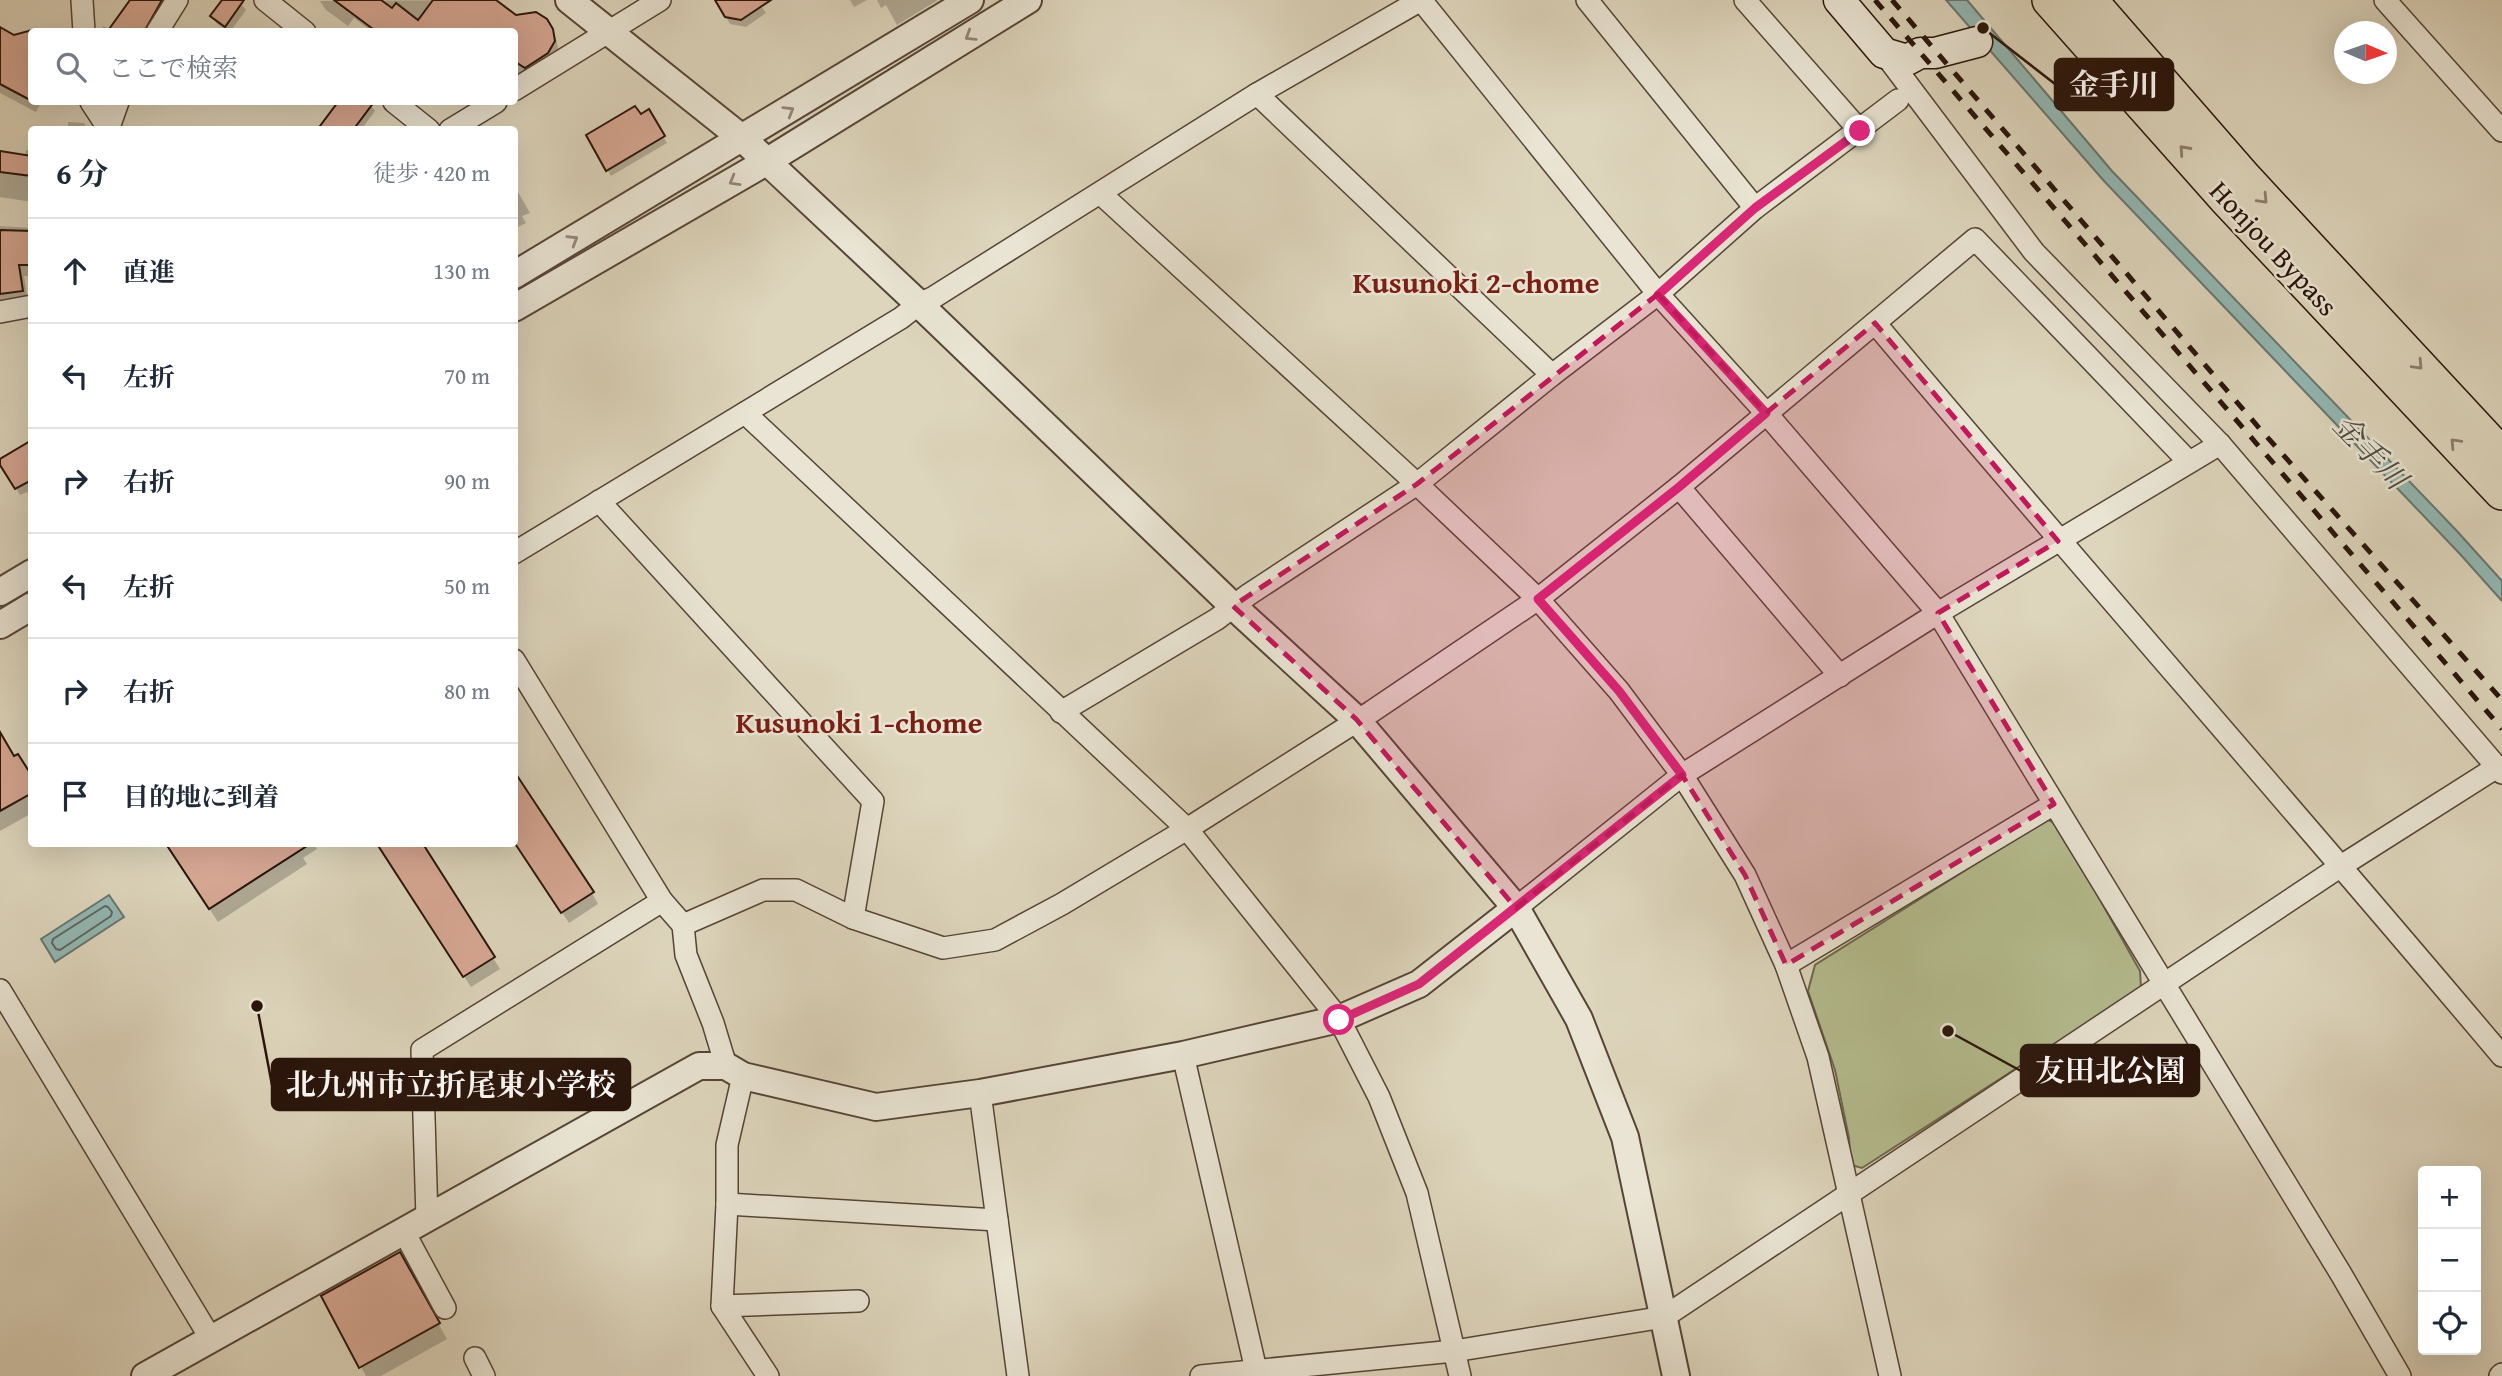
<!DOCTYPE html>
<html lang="ja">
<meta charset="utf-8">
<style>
:root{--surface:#fff;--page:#f6f6f7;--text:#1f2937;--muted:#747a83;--line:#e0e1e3}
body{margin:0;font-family:"Gentium Book Plus","Noto Serif JP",serif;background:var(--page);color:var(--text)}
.controls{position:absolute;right:21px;bottom:21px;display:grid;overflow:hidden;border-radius:7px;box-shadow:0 7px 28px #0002}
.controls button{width:63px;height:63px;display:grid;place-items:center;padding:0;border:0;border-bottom:2px solid var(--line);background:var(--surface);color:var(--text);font:35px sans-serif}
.compass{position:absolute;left:2334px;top:21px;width:63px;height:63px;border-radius:50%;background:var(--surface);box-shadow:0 7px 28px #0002;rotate:92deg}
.stop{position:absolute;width:21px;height:21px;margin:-16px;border:5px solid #db2777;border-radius:50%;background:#fff}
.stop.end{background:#db2777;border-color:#fff;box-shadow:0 2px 7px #0008}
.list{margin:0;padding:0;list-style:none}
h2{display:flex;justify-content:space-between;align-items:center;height:91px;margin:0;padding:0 28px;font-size:30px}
h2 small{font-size:23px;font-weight:400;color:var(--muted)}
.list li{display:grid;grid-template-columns:46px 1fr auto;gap:21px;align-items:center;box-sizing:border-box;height:105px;padding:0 28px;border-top:2px solid var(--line)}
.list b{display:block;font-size:26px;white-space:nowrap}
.list em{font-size:23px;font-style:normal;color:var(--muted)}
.icon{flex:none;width:38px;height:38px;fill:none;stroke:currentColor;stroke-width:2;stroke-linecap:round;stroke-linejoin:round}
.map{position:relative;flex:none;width:2502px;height:1376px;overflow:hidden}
.search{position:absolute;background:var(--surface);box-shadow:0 7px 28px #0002;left:28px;top:28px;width:490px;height:77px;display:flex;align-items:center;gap:18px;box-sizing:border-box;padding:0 24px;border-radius:7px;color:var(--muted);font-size:26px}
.panel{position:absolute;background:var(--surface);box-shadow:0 7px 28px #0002;left:28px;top:126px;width:490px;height:721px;border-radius:7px}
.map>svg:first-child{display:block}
.green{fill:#b4bc8e;stroke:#6e684c;stroke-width:2}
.water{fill:#93b8b4;stroke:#697670;stroke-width:2}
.shadow{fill:#0003}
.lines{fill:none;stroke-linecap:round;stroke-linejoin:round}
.shore{stroke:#5e6660;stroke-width:2}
.building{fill:#d7a894;stroke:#29140b;stroke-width:2}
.minor-casing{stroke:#564437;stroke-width:24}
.tertiary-casing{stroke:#564437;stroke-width:30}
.secondary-casing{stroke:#29140b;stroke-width:33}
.trunk-casing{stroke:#29140b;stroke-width:38}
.minor{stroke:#e9e4d3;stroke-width:21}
.tertiary{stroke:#e9e4d3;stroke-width:26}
.secondary{stroke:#e9e4d3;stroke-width:30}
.trunk{stroke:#ddd5bc;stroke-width:35}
.rail{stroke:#29140b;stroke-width:5;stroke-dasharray:12 12;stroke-linecap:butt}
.oneway{stroke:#938679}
.oneway2{stroke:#8c7e6c}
.route{stroke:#db2777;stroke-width:9}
.marked{fill:#c2185b;fill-opacity:0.2;stroke:#c2185b;stroke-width:5;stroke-dasharray:14 9;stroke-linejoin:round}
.labels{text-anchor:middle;stroke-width:5;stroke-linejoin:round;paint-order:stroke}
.street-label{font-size:28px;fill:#29140b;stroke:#e9e4d3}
.neighbourhood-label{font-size:30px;font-weight:bold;fill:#7a1f14;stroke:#e9e4d3}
.water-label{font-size:30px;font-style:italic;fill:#4e4d46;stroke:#e9e4d3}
.leader{fill:none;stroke:#29140b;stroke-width:2.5}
.callout-dot{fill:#29140b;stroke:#e9e4d3;stroke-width:2.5}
.callout{fill:#29140b;stroke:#29140b;stroke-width:2.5}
.callout-label{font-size:30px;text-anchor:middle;font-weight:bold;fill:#fff}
</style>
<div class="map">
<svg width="2502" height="1376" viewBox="0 0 2502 1376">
<rect width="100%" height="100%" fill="#ddd5bc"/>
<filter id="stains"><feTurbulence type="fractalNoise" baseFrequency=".00286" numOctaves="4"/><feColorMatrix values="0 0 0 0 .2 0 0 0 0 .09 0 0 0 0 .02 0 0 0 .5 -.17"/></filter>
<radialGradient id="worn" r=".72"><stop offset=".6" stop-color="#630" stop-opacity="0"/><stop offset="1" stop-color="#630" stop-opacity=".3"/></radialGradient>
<path class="green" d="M2047,819L2058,825L2140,971L2141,988L1862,1168L1851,1165L1849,1138L1835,1070L1808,991L1815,965Z"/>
<g class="water">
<path d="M1946,0H1967L2112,171L2456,530L2502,581V601L2460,554L2104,181Z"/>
<path d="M109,895L124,917L55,962L41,939Z"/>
</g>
<g class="shadow">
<path d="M132,0H169L149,32H102L103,26L110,30Z"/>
<path d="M224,0H238L246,10L230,32L217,24L212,17Z"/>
<path d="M493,0L515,17L549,25L555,35L559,52L521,81L514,76V32H372L354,18L348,26L326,10L320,1Z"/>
<path d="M717,0H757L766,13L746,27L730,24Z"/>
<path d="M850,0H867L854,7Z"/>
<path d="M877,0H938L897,25L886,5L881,8Z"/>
<path d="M0,29L13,36L33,31L34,32H32V102H41L36,112L0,93Z"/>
<path d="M340,102H368L375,111L361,130H320Z"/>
<path d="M648,111L667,143L611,176L588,136Z"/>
<path d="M68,122L84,123L88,130H68Z"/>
<path d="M26,150L32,151V202L0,197V153L25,156Z"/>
<path d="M514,185L530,213L522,216L526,223L514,229Z"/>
<path d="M0,226L32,228V276H24L28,302L0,306Z"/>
<path d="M32,442V490L20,495L0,461Z"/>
<path d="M0,736L13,759L32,779V813L0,831Z"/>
<path d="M514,840L592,893L598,904L569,923Z"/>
<path d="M167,844H314L317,849L303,858L307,864L218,922Z"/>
<path d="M378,844H421L500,969L471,987Z"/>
<path d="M399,1255L447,1339L381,1376H366L324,1297Z"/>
</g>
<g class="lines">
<path class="shore" d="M105,906L108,907L112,912L111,916L60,950L56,949L52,943L53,939Z"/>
</g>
<g class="building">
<path d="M130,0H162L144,32H107Z"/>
<path d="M222,0H244L225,27L210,16Z"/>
<path d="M334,0H381L392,8L396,3L418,20L433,0H496L516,15L536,12L547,19L553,29L555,41L548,53L525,68L514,61V32H377Z"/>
<path d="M715,0H771L741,20L725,17Z"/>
<path d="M0,27L14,35L32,30V101L0,84Z"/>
<path d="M338,102H374L353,130H317Z"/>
<path d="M635,106L641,114L649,109L665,136L606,171L586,135Z"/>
<path d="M0,151L32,156V176L0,172Z"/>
<path d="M0,230L32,231V265H19L23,291L0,294Z"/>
<path d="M32,440V480L15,489L0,465V459Z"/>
<path d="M0,732L14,756L18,754L32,776V793L0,811Z"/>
<path d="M514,771L594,892L561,913L514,842Z"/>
<path d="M166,844H310L209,909Z"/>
<path d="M377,844H423L495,957L463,977Z"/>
<path d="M400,1252L440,1323L359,1368L321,1296Z"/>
</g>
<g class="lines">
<g class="minor-casing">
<g id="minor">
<path d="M82,0L84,32"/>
<path d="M265,0L305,32"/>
<path d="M1421,0L1658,294L1766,413L1938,613L2341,1274L2400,1376"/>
<path d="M1587,0L1755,208"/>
<path d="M1745,0L1860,131"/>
<path d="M2385,0L2502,131"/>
<path d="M157,32L177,0"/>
<path d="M1884,53L2034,252L2220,444L2502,773"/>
<path d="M514,90L660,0"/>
<path d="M1257,94L1552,375"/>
<path d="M91,102L108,128"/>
<path d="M394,102L429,130"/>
<path d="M108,130L118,102"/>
<path d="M450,130L496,102"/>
<path d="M1101,194L1417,484L1538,599L1619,691L1682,775L1745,875L1786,965L1818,1057L1890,1376"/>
<path d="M0,312L32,306"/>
<path d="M1875,323C2082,569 2295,810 2502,1056"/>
<path d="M745,413L1187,829L1339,1019L1379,1097L1417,1193L1460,1376"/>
<path d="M1679,487L1840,676"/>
<path d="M599,501L873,801L853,918"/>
<path d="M514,553L901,318L919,304L934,297L1257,94L1421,0"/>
<path d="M514,660L662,901L683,925L686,955L713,1023L726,1066"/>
<path d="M1061,712L1217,619L1248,595L1417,484L1552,375L1658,294L1755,208L1898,100"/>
<path d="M1516,908L1682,775L1938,613L2220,444"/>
<path d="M683,925L763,890H796L853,918L943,948L995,940L1062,904L1187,829L1371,712L1538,599L1679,487L1975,239L2189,462"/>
<path d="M1786,965L2054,804"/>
<path d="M0,990L211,1339"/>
<path d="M1183,1055L1256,1370"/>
<path d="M743,1076L727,1145V1204L722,1306L768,1376"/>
<path d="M980,1093L1018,1376"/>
<path d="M727,1204L997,1220"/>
<path d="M427,1219L422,1050L662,901"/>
<path d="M404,1232L445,1308"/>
<path d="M722,1306L858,1301"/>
<path d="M475,1358L484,1376"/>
<path d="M1201,1376L1454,1351L1664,1317L2341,866L2497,767"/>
<path d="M2500,1376L2502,1374"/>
</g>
</g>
<g class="tertiary-casing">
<g id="tertiary">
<path d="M569,0L743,139L919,304L1233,606L1356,719L1516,908L1579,1019L1625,1137L1676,1376"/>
<path d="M514,275L970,0"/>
<path d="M514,308L766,162L1028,0"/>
<path d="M0,592L32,573"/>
<path d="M0,625L32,606"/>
<path d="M145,1376L699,1066H726L743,1076L876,1107L980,1093L1183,1055L1339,1019L1419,984L1516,908"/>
</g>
</g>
<g class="secondary-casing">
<path id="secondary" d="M1839,0L1884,53L1907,60L1920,53H1935L1977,42"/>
</g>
<g class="trunk-casing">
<g id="trunk">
<path d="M2050,0L2225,197L2502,492"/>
<path d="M2089,0L2244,178L2502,456"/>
</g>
</g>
<use href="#minor" class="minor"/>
<use href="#tertiary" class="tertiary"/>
<use href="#secondary" class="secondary"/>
<use href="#trunk" class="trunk"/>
<g class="rail">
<path d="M1875,0L2502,729"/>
<path d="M1892,0L2260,429L2502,700"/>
</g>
</g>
<defs><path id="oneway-chevron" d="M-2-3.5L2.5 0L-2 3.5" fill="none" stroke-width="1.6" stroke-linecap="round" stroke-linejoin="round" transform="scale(1.75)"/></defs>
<g class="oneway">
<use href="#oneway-chevron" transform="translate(970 36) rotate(148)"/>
<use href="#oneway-chevron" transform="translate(789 111) rotate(-31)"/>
<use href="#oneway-chevron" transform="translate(734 181) rotate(150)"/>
<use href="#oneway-chevron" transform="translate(573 240) rotate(-31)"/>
</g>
<g class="oneway2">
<use href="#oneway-chevron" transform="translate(2184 150) rotate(-132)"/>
<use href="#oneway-chevron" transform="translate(2263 199) rotate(47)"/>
<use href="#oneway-chevron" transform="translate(2418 365) rotate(47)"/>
<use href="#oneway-chevron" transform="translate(2455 443) rotate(-133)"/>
</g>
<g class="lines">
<path class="route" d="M1339,1020L1419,984L1682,775L1619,691L1538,599L1679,487L1766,413L1658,295L1755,208L1860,131"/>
</g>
<path class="marked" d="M1658,294L1766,413L1875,323L2058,541L1938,613L2054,804L1786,965L1745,875L1682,775L1516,908L1356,719L1233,606L1417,484Z"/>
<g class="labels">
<g class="street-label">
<text transform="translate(2274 248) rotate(47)" y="10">Honjou Bypass</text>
</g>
<g class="neighbourhood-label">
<text x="1476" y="293">Kusunoki 2-chome</text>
<text x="859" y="733">Kusunoki 1-chome</text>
</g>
<g class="water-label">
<text transform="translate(2370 452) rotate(46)" y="10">金手川</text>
</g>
</g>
<path class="leader" d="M1983 28L2055 84M1948 1031L2021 1071M257 1006L272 1085"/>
<g class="callout-dot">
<circle cx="1983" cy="28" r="7"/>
<circle cx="1948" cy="1031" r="7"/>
<circle cx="257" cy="1006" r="7"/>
</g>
<g class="callout">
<rect x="2055" y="59" width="118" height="51" rx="7"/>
<rect x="2021" y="1045" width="178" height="51" rx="7"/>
<rect x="272" y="1059" width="358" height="51" rx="7"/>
</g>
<g class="callout-label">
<text x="2114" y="95">金手川</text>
<text x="2110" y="1081">友田北公園</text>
<text x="451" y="1095">北九州市立折尾東小学校</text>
</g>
<rect width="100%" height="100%" filter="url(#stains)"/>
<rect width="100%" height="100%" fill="url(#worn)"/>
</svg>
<div class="controls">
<button>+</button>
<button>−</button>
<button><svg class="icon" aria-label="locate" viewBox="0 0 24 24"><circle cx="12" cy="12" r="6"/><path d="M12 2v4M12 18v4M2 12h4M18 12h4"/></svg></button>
</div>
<svg class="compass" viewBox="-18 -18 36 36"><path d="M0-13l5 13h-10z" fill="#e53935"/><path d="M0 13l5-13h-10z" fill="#747a83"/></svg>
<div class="stop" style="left:1339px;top:1020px"></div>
<div class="stop end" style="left:1860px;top:131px"></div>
<div class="search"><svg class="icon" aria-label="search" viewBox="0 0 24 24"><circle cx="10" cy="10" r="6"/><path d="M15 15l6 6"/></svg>ここで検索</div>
<section class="panel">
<h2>6 分<small>徒歩 · 420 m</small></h2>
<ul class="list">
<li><svg class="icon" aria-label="ahead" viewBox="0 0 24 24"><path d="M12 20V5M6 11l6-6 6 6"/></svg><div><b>直進</b></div><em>130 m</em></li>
<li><svg class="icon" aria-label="left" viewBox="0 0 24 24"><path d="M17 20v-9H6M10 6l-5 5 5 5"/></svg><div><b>左折</b></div><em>70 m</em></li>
<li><svg class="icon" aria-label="right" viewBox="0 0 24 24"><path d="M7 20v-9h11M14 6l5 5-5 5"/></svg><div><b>右折</b></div><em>90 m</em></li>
<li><svg class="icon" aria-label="left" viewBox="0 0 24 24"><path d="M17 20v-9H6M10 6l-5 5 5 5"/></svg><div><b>左折</b></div><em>50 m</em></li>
<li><svg class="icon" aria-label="right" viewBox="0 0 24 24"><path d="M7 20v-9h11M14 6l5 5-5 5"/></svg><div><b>右折</b></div><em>80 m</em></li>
<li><svg class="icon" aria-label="arrive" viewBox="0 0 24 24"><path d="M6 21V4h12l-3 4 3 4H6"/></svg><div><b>目的地に到着</b></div></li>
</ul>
</section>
</div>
